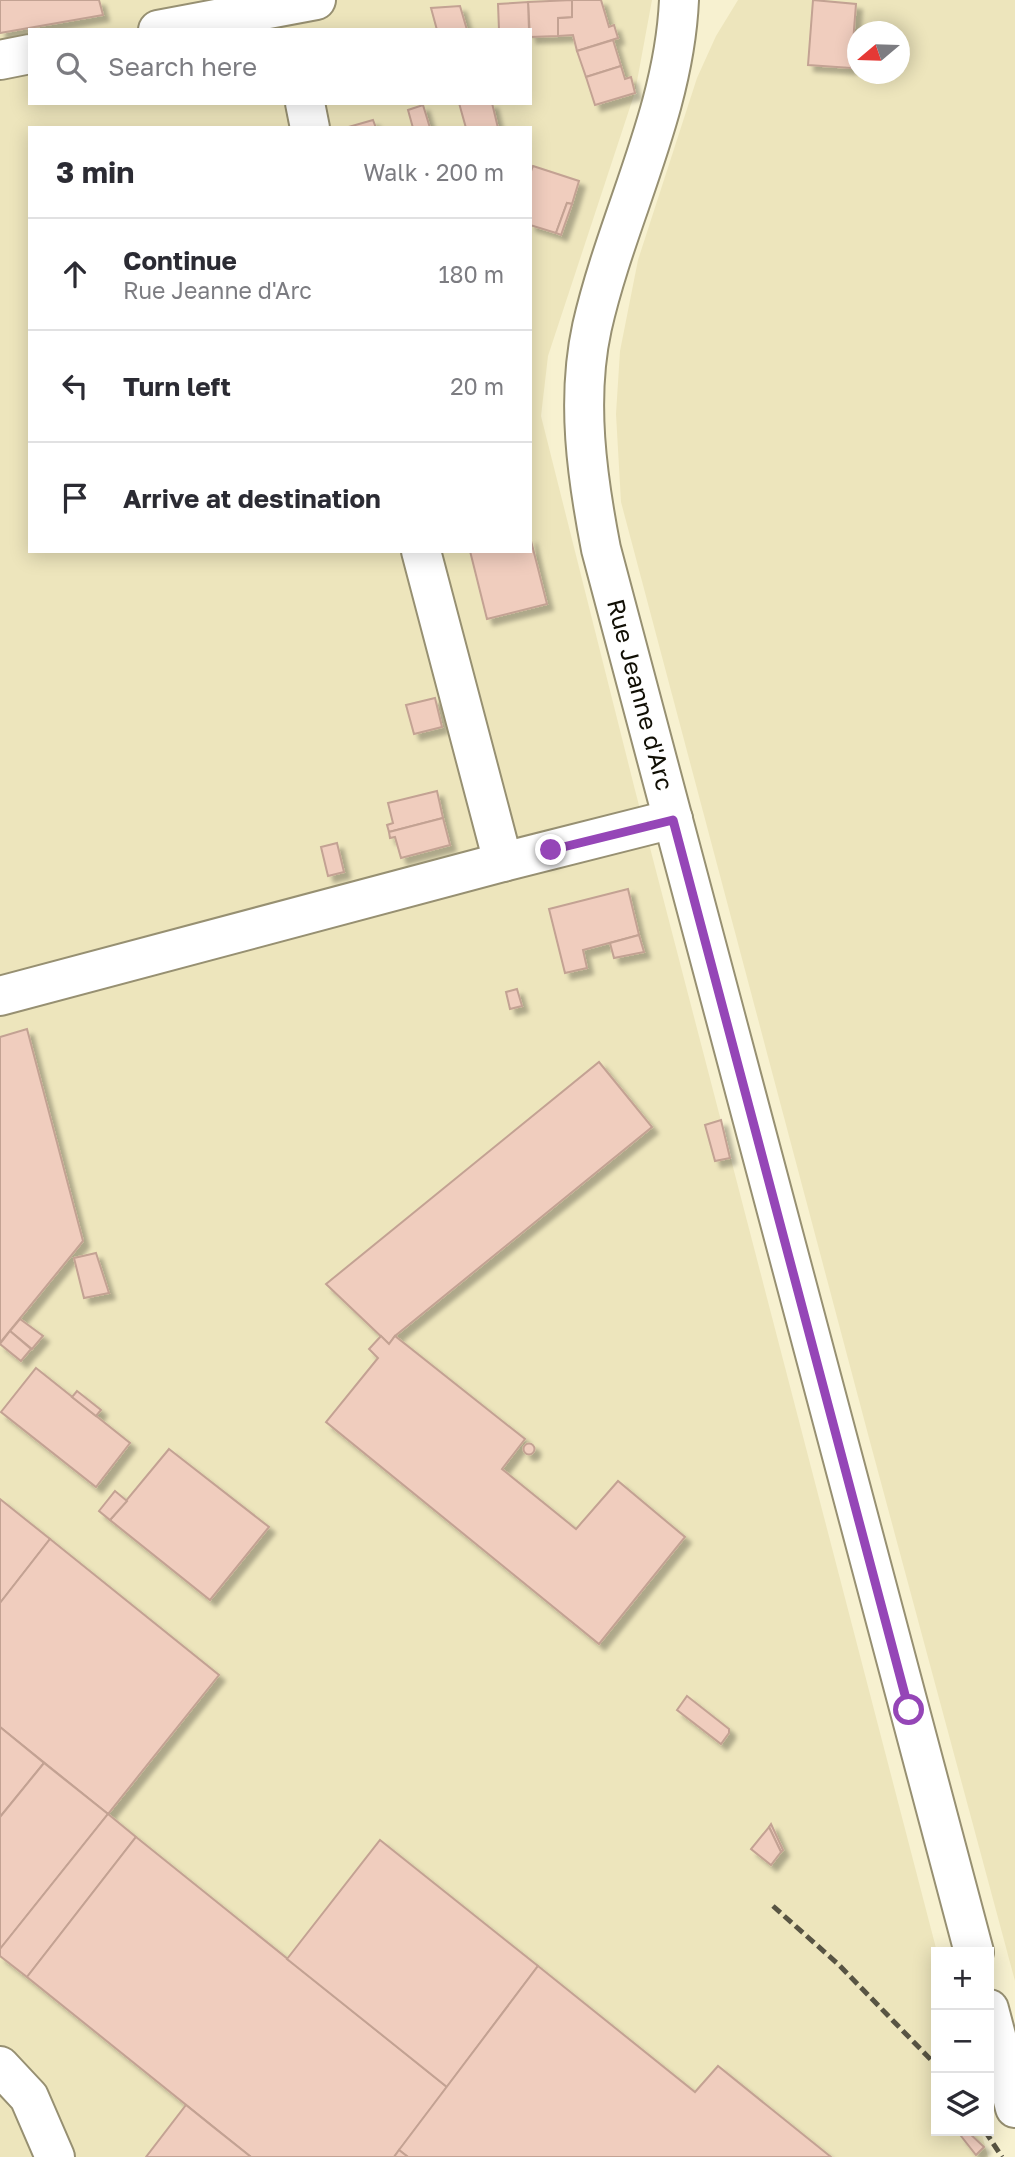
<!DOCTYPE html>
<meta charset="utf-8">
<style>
:root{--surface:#fff;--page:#f7f7f7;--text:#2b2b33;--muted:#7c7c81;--line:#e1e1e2}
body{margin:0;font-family:"Golos Text",sans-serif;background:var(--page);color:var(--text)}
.controls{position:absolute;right:21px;bottom:21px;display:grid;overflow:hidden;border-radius:0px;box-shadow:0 4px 18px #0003}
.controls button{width:63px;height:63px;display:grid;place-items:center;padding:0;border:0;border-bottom:2px solid var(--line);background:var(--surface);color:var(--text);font:35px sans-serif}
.compass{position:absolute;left:847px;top:21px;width:63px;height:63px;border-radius:50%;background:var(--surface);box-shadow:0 4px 18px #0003;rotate:251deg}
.stop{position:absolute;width:21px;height:21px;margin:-16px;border:5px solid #9546b7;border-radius:50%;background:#fff}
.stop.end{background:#9546b7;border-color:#fff;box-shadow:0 2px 7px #0008}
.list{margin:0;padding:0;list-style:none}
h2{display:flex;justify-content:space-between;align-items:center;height:91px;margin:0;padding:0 28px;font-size:30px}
h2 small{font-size:23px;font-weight:400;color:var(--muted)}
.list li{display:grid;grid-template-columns:46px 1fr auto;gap:21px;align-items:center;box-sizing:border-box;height:112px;padding:0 28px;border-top:2px solid var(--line)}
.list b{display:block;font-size:26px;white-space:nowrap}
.list p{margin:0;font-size:23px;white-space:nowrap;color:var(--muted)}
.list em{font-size:23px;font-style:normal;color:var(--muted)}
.icon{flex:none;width:38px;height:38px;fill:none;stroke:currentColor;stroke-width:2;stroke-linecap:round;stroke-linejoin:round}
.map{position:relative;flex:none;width:1015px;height:2157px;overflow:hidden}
.search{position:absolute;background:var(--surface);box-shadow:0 4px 18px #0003;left:28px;top:28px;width:504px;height:77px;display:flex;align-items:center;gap:18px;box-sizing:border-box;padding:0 24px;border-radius:0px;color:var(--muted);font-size:26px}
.panel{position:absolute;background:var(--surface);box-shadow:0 4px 18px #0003;left:28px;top:126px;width:504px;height:427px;border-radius:0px}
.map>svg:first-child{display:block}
.built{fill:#ede5bc;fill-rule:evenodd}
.building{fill:#f0cdbe;stroke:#c3a293;stroke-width:2;filter:url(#shadow)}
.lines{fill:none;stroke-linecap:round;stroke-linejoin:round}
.minor-casing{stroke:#979072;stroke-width:42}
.major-casing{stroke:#979072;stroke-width:42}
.minor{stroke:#fff;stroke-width:38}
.major{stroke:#fff;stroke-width:38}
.rail{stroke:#585443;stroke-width:5;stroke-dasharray:10 5;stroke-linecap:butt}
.route{stroke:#9546b7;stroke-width:9}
.labels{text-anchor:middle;stroke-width:5;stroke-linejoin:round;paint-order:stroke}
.street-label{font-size:24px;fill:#100e04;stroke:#fff}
</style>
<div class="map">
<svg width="1015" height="2157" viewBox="0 0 1015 2157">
<defs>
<filter id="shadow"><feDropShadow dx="6" dy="6" stdDeviation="2" flood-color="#0004"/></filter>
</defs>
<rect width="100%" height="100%" fill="#f7f1d0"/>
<g class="built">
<path d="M0,0H652L635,92L548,356L541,416L635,790L937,1952L936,2131H981L988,2157H0ZM30,30H530V103H30ZM30,128H530V551H30Z"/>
<path d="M738,0H1015V1981L869,1438L621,502L616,414L620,351L638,260L697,78L716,36ZM858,32H900V74H858Z"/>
</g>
<g class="building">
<path d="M0,0H99L103,15L0,33Z"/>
<path d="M572,0H601L609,27L614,25L618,38L577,51L573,35L558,36V18L572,17Z"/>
<path d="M572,0V17L558,18V36L530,37L528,2Z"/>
<path d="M813,0L856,4L851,68L808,65Z"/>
<path d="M528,2L529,30H499L498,4Z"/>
<path d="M460,6L467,30H437L431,8Z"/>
<path d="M613,40L621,66L586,77L577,51Z"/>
<path d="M621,66L625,79L631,77L635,93L595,105L586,77Z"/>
<path d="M459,103H492L498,128H466Z"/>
<path d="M423,105L430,128H413L408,110Z"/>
<path d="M373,120L376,128H345Z"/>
<path d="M533,166L579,181L572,204L567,203L556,233L530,225V174Z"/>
<path d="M567,203L572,204L561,235L556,233Z"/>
<path d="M530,537L547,604L487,619L470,551H530Z"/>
<path d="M435,698L442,727L414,734L406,705Z"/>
<path d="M437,791L443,818L389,832L387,825L393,823L388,803Z"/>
<path d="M443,818L450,845L401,858L395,837L390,838L389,832Z"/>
<path d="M337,843L344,872L328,876L321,847Z"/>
<path d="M628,889L639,935L583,950L587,968L565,973L549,909Z"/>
<path d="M639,935L644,952L614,958L610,943Z"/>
<path d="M517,989L522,1006L510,1009L506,992Z"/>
<path d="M27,1029L83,1241L0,1343V1037Z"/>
<path d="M599,1062L652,1127L395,1336L389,1344L326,1284Z"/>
<path d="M721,1120L730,1158L715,1161L705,1125Z"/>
<path d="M96,1253L109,1293L84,1298L74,1258Z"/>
<path d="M20,1319L43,1336L32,1349L10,1331Z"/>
<path d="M10,1331L31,1349L21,1361L0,1344Z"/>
<path d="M381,1336L389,1344L395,1336L525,1439L502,1469L576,1529L618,1481L685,1537L599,1644L326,1422L378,1358L369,1349Z"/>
<path d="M36,1368L130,1443L96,1487L1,1412Z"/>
<path d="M77,1391L101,1410L96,1416L72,1397Z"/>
<circle cx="529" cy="1449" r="5.5"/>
<path d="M169,1449L269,1527L210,1600L110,1520Z"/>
<path d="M115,1491L127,1501L110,1520L99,1511Z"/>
<path d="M0,1499L50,1539L0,1603Z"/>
<path d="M50,1539L219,1675L108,1814L0,1727V1603Z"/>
<path d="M687,1696L729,1729V1733L721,1744L677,1710Z"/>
<path d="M0,1727L44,1763L0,1817Z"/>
<path d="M44,1763L108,1814L0,1949V1817Z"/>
<path d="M108,1814L136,1837L27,1977L0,1956V1949Z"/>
<path d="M771,1824L783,1850L781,1852L769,1827Z"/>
<path d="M769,1827L781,1852L771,1865L751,1849Z"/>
<path d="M136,1837L447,2087L394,2157H251L27,1977Z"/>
<path d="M380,1840L538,1966L447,2087L287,1959Z"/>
<path d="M538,1966L695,2092L718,2066L831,2157H408L399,2150Z"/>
<path d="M186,2105L212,2126L251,2157H146Z"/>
<path d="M967,2131L984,2147L976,2155L961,2136Z"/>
<path d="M399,2150L408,2157H394Z"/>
</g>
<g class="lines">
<g class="minor-casing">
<g id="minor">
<path d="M158,30L316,0"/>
<path d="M0,60L30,54"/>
<path d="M305,103L310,128"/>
<path d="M421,551L503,862"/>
<path d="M0,996L503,862L673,819"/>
<path d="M0,2066L29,2097L55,2157"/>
</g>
</g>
<g class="major-casing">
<g id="major">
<path id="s1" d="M679,0C674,114 617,217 592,327C576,400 587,477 601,549L974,1952"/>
<path d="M989,2009L1015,2108"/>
</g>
</g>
<use href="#minor" class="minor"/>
<use href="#major" class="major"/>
<g class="rail">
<path d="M773,1906L839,1965L936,2065"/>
<path d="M985,2131L1002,2157"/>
</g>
</g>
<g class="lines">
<path class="route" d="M551,850L673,820L909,1710"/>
</g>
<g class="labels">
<g class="street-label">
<text dy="8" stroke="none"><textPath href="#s1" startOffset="714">Rue Jeanne d'Arc</textPath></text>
</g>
</g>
</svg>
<div class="controls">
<button>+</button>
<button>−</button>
<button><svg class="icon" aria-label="layers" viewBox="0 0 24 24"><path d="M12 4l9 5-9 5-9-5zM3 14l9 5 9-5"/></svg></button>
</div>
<svg class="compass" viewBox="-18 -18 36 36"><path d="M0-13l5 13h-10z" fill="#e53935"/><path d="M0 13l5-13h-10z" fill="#7c7c81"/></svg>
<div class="stop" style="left:909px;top:1710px"></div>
<div class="stop end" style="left:551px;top:850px"></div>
<div class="search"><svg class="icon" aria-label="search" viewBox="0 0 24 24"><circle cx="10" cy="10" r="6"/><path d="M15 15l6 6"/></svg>Search here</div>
<section class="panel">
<h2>3 min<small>Walk · 200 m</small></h2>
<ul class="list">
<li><svg class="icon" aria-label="ahead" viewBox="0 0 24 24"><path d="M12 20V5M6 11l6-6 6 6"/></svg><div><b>Continue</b><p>Rue Jeanne d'Arc</p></div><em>180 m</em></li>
<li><svg class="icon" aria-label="left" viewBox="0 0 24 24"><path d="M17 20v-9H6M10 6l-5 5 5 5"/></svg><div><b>Turn left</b></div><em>20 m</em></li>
<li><svg class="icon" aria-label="arrive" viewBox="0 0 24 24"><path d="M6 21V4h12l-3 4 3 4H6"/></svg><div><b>Arrive at destination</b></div></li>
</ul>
</section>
</div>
